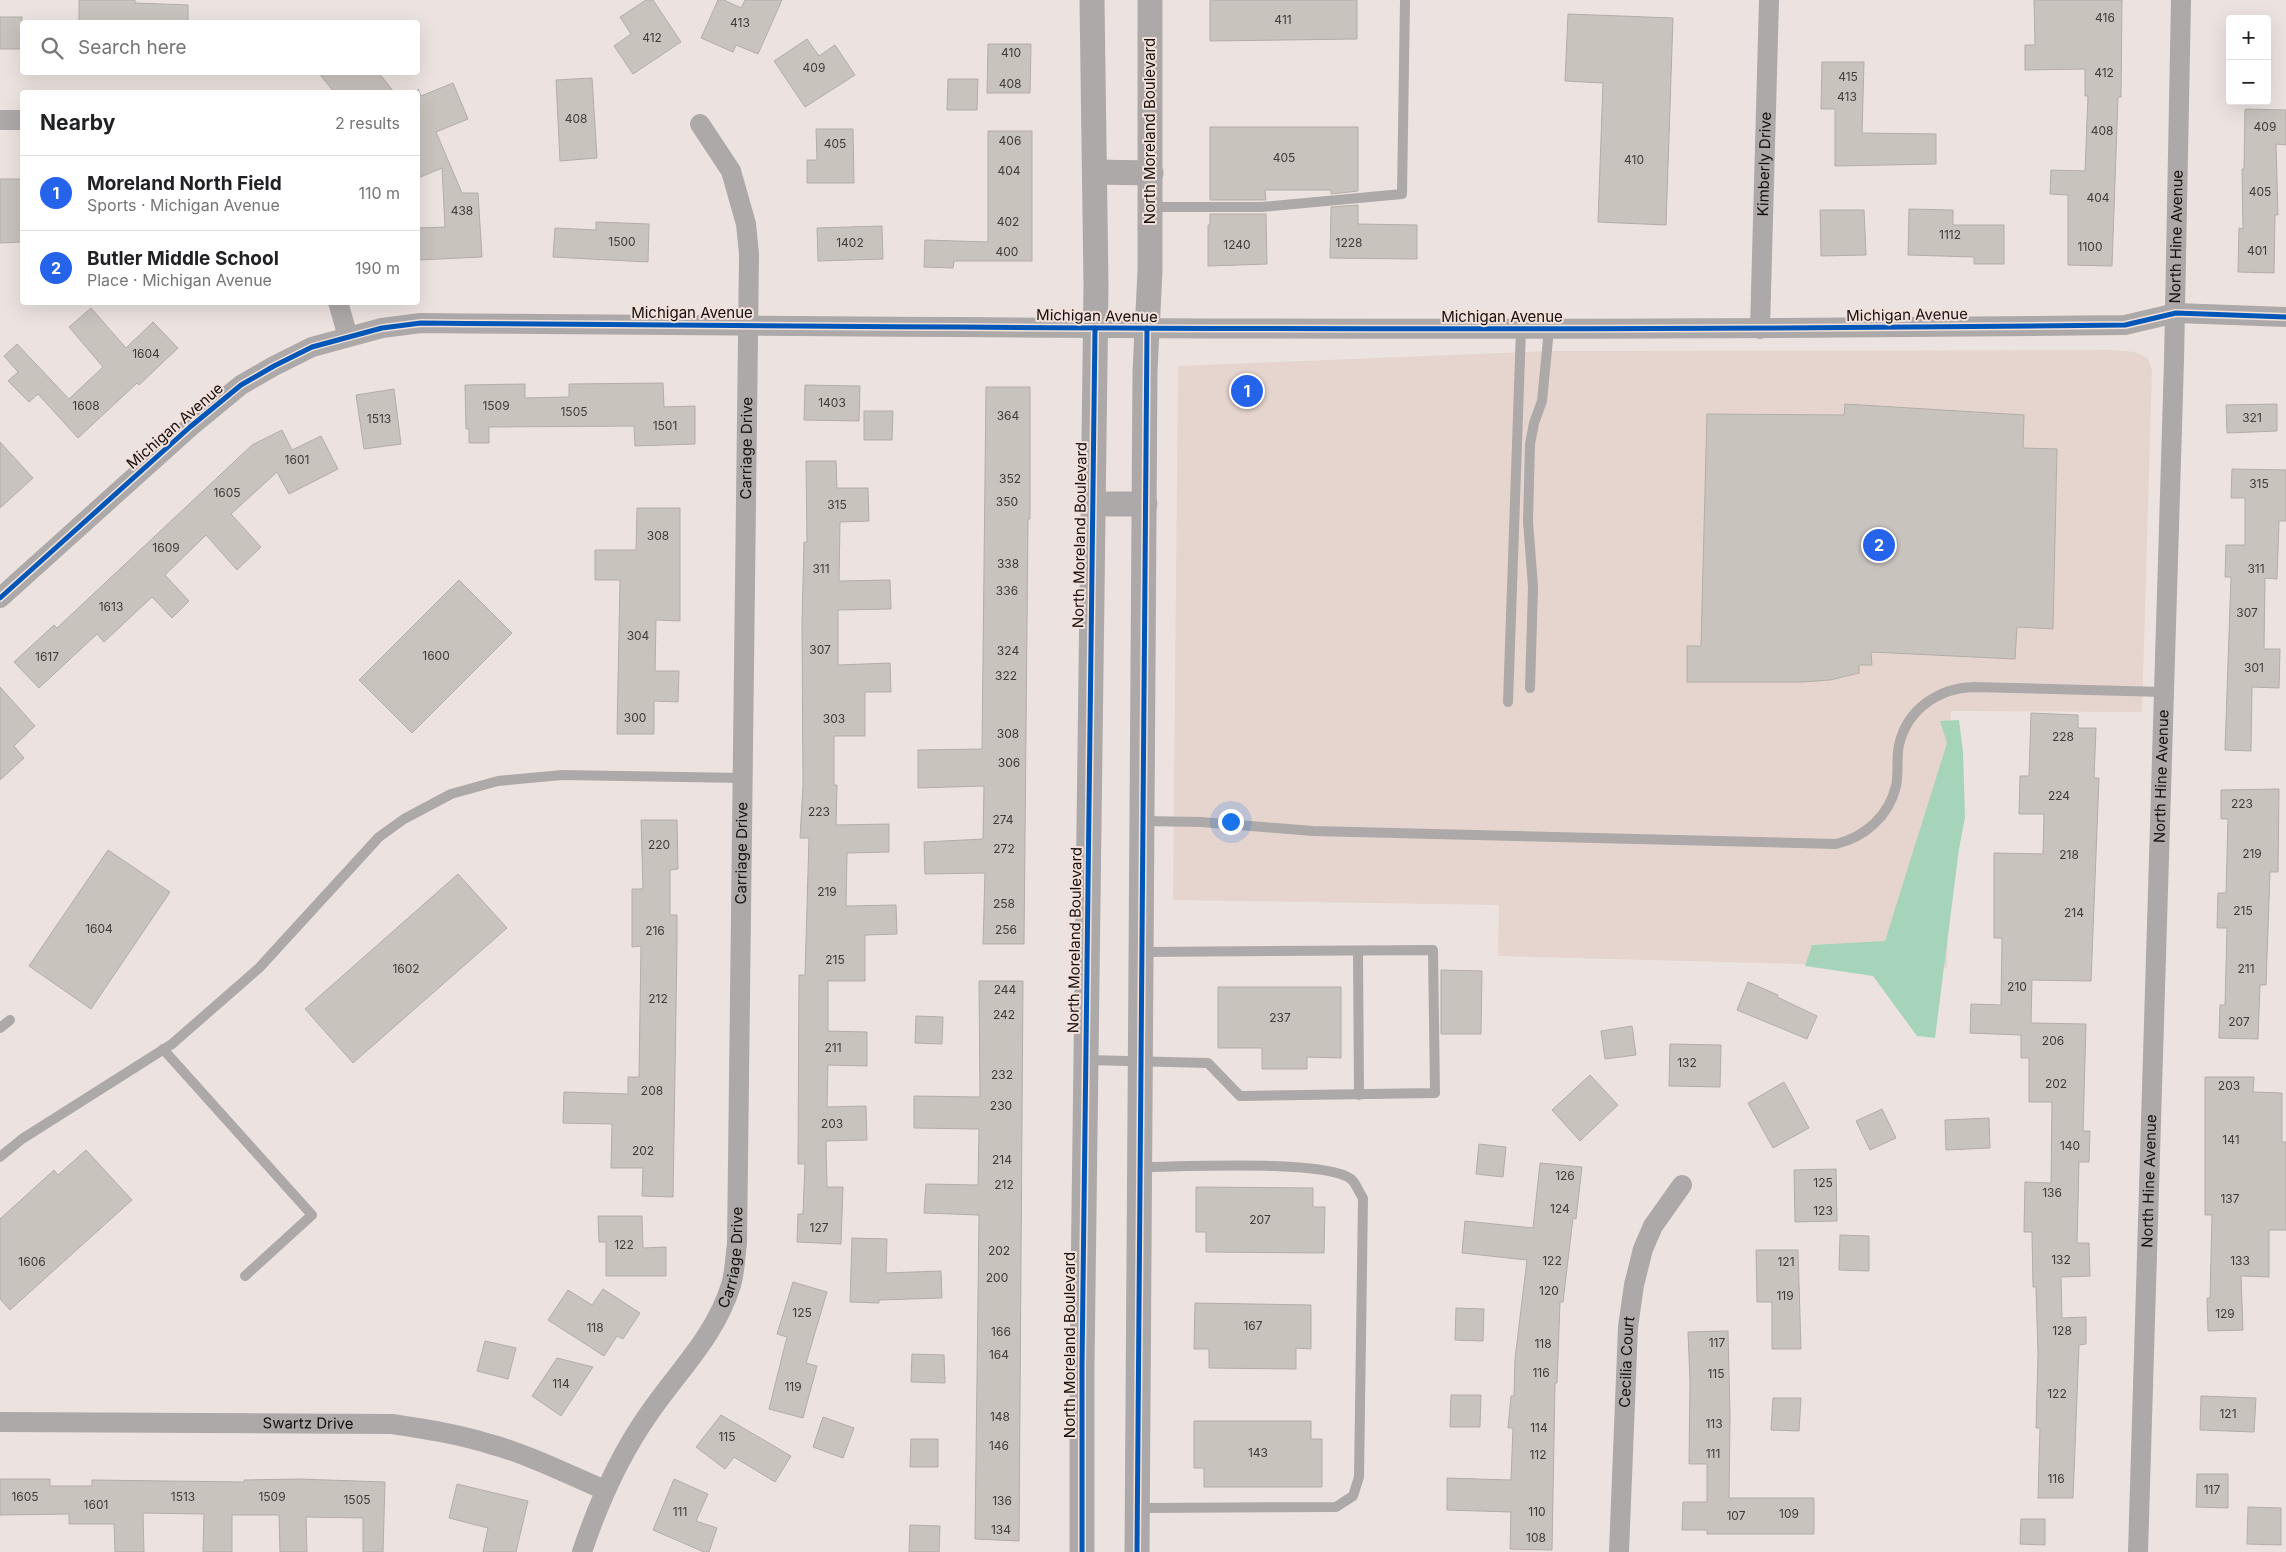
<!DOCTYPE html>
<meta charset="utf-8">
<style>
:root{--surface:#fff;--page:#f2f2f2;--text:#202124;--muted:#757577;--line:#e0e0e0;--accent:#2563eb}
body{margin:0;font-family:Inter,sans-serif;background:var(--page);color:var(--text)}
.controls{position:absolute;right:15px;top:15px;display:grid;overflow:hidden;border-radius:5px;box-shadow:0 5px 20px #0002}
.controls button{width:45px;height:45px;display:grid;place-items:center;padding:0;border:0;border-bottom:1px solid var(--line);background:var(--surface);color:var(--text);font:25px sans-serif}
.you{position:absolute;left:1230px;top:821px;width:18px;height:18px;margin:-12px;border:4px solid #fff;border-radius:50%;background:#1a73e8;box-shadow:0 0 0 8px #1a73e833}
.badge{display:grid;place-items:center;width:32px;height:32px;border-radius:50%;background:var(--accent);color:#fff;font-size:16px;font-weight:700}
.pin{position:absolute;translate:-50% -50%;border:2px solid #fff;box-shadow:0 1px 5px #0006}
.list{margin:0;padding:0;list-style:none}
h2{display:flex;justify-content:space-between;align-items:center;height:65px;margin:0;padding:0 20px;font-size:21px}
h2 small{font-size:16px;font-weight:400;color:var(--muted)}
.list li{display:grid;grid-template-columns:32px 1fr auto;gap:15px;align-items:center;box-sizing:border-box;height:75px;padding:0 20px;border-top:1px solid var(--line)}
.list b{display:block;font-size:19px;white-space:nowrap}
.list p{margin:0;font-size:16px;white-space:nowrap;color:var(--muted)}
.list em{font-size:16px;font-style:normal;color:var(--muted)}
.icon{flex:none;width:28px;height:28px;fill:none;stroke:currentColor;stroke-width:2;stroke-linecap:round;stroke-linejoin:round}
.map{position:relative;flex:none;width:2286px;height:1552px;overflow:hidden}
.search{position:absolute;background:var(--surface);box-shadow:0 5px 20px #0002;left:20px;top:20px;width:400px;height:55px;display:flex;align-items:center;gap:12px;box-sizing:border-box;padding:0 18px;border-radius:5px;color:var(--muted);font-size:19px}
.panel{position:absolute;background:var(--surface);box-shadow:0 5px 20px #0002;left:20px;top:90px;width:400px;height:215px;border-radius:5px}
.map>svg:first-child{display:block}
.built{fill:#e6d5ce}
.forest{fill:#a5d4bb}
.building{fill:#c9c3be;stroke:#b3ada9}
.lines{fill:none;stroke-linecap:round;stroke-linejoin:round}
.service{stroke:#ada9a8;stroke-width:10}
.minor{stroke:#ada9a8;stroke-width:20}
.tertiary{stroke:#ada9a8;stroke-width:25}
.cycleway-casing{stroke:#f2e1da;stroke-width:8}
.cycleway{stroke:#0057b8;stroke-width:5}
.labels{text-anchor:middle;stroke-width:4;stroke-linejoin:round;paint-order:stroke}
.number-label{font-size:12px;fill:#413b38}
.street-label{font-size:15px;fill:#140e0c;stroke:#f2e1da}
</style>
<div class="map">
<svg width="2286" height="1552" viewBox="0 0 2286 1552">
<rect width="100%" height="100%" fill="#ece3e0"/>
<path class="built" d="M2112,350L2135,352L2148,358L2152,370L2142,712L1951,711L1947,968L1498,956L1499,905L1173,900L1178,366L1548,351Z"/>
<path class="forest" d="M1959,720L1963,752L1965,817L1959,849L1935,1038L1917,1036L1873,976L1805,966L1812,945L1885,941L1947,743L1940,721Z"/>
<g class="building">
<path d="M79,0H135V3L188,5V22H79Z"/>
<path d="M646,0H653L681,42L633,74L614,46L631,34L620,17Z"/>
<path d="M718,0H724L741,8L745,0H782L758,54L736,45L733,52L701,38Z"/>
<path d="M1210,0H1357V39L1210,41Z"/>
<path d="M2034,0H2122L2121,97H2118L2112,266L2068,265V195L2050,194L2051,170L2085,171L2088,96H2085V69L2025,70V45H2035Z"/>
<path d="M1568,14L1673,18L1666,225L1598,222L1603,83L1565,81Z"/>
<rect x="0" y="17" width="22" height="32"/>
<path d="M807,39L819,56L835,45L855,75L805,107L774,61Z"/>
<path d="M988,44H1031L1030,93H987Z"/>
<path d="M1822,62H1864L1862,133L1936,134V164L1835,166V109H1821Z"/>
<path d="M318,72H378L394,92H334Z"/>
<path d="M592,78L597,158L560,161L556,80Z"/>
<path d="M948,79H978L977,110H947Z"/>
<path d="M453,83L468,119L436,132L462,193H478L482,257L418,260V228L445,227L442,168L418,178V89L421,96Z"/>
<path d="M2245,109L2286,110V145L2276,144L2278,215H2275L2274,273L2238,272L2239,228L2243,229L2242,169H2244Z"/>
<path d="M1210,127H1358V191L1331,194V190H1265L1266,200H1210Z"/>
<path d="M816,129H853L854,183H807V160H817Z"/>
<path d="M988,131H1032V261H954L953,268L924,267L925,240L988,242Z"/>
<path d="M0,179H22V242L0,243Z"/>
<path d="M1358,205V224L1417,225V259L1330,258L1331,207Z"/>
<path d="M1909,209L1953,210V225H2004V264H1974V257L1908,255Z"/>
<path d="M1820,210H1864L1866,255L1821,256Z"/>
<path d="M1210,214H1266L1267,264L1208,266V225H1210Z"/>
<path d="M596,222L649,224L648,262L553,257L555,228L596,230Z"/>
<path d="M882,226L883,259L818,261L817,228Z"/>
<path d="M91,308L126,348L153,322L178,348L139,385L137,383L78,438L38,394L29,402L8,381L18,372L4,356L17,344L69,399L103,367L69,327Z"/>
<path d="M663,383L664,407L695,406V444L635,446L634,426L489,427V443H469V429H466L465,385L525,384V398L569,397V384Z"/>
<path d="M805,385L860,386L859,421L804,420Z"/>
<path d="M986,387H1030V519H1028L1024,944H983L985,873L925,874L924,842L983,839L984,786L918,788V750L982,749Z"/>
<path d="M394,389L401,444L364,449L356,395Z"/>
<path d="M1845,404L2024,415L2023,448L2057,449L2053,629L2017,627L2015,659L1871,652L1872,665H1859V673L1830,680L1802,682H1687V646H1701L1707,414L1844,415Z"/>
<path d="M2277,404V431L2227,433L2226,405Z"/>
<path d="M864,411H893L892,440H864Z"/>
<path d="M282,430L292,450L321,436L338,469L289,494L277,472L231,514L261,547L237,570L206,535L165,575L189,601L172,618L152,597L104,642L97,634L39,688L14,662L54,625L57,628L252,445Z"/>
<path d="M0,442L33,478L0,508Z"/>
<path d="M806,461H836L837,488H868L869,521L840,522L839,581L890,580L891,609L838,610V665L890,663L891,692H865V736H834V785H837L836,825L889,824V852L847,853L846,906L896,905L897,934L865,935V981H828V1031L867,1032V1066L828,1065L827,1107L866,1106L867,1140L826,1141L827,1187H843L841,1244L797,1242L798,1214H803L805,1164H798L799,975H805L809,838H800L803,785L802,623L804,542H807Z"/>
<path d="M2232,469L2286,470V521H2279L2277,579L2265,578L2264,649H2280L2279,688L2252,687L2251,751L2225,750L2231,577H2225L2226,545H2245V498H2231Z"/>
<path d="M637,508H680V621L656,620L655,671H679L678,702L654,701V734H617L620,580H595V550H636Z"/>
<path d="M459,580L512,633L412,733L359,680Z"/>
<path d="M0,687L35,726L14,746L24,758L0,780Z"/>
<path d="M2031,713L2078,715V728H2096L2094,778H2099L2091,981L2032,980L2031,1023L2086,1024L2083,1131H2090L2089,1162H2079L2077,1243H2089L2090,1276L2061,1277L2062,1318L2086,1317V1344L2079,1345L2073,1498H2038L2040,1428H2036L2038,1353L2036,1287H2033L2032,1232H2024L2025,1182L2051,1183L2052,1102H2029V1058H2021V1035L1970,1033L1971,1004L2001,1005L2002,938H1994V853L2043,854L2044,814H2019L2020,776H2029Z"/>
<path d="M2279,789L2278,872H2270L2266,985H2260L2258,1039L2219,1038L2220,1005H2225L2227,928H2217L2218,893H2226L2228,819H2221V790Z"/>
<path d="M641,820H677L678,869L670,870V915H677V946L673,1197L642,1196L643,1168H611L612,1124L563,1123L564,1092L628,1094V1077H639L641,946L632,947V889H643Z"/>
<path d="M108,850L170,892L91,1009L29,966Z"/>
<path d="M458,874L507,928L353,1063L305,1009Z"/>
<path d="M1441,970L1482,971L1481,1034H1441Z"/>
<path d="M979,981H1023L1019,1541L975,1539L979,1215L924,1213L926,1184L978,1185L979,1129L914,1128V1096L980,1097Z"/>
<path d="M1748,982L1778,995L1777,997L1817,1016L1807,1039L1737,1010Z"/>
<path d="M1218,987H1341V1058L1307,1057V1069H1262V1048H1218Z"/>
<path d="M916,1016L943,1017L942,1044L915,1043Z"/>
<path d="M1632,1026L1636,1055L1605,1059L1601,1031Z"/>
<path d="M1670,1044L1721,1045L1720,1087L1669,1086Z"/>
<path d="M1590,1075L1618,1105L1580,1141L1552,1110Z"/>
<path d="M2205,1077H2254L2253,1092L2282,1093V1142H2286V1230H2269V1277L2241,1276L2243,1330L2208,1331L2207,1298H2210L2212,1215H2205Z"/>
<path d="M1784,1082L1809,1128L1773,1148L1748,1103Z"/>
<path d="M1882,1109L1896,1138L1870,1150L1856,1121Z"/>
<path d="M1989,1118L1990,1148L1946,1150L1945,1120Z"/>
<path d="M1479,1144L1506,1147L1503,1177L1476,1174Z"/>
<path d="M86,1150L132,1200L10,1310L0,1299V1219L54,1170L58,1175Z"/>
<path d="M1540,1163L1582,1167L1576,1219L1573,1218L1563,1302H1560L1557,1383H1555L1552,1550L1510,1549L1511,1512L1447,1510V1478L1511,1480L1513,1428H1508L1511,1396H1514L1515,1359L1527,1260L1462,1253L1465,1221L1533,1228Z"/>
<path d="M1836,1169L1837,1221L1795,1222L1794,1170Z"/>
<path d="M1196,1187L1313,1188V1207H1325L1324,1253L1206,1252V1232H1196Z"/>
<path d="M598,1216H642L643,1248L666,1247V1276H606V1242H599Z"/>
<path d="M1840,1235L1869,1236V1271L1839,1270Z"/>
<path d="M852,1238L887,1239L886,1273L941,1271L942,1298L879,1300V1303L850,1302Z"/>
<path d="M1756,1250H1798L1801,1349H1772V1302H1757Z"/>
<path d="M793,1282L827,1292L806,1363L817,1366L803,1418L769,1409L787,1337L777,1334Z"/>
<path d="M603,1289L640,1313L623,1339L617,1336L604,1356L548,1320L568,1290L592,1305Z"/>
<path d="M1195,1303L1311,1305V1349L1296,1348V1369L1209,1368V1349H1194Z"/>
<path d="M1456,1308L1484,1309L1483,1341L1455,1340Z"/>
<path d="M1728,1331L1730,1416L1729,1498H1814V1534H1707V1530H1682L1683,1502H1707V1464H1689L1690,1382L1688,1332Z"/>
<path d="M485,1341L516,1348L508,1379L477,1371Z"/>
<path d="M912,1354L944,1355L945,1383L911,1382Z"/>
<path d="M557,1358L593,1367L561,1416L532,1396Z"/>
<path d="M1451,1395H1481L1480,1427H1450Z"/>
<path d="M2201,1396L2256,1398L2254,1432L2200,1430Z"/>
<path d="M1773,1398H1801L1799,1431L1771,1430Z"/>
<path d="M721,1415L791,1456L775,1482L734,1457L725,1469L696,1447Z"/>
<path d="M823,1417L854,1428L843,1458L813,1447Z"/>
<path d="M1194,1421H1311V1439H1322V1487H1204V1468H1194Z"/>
<path d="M911,1439H938V1467H910Z"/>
<path d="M2197,1474H2228V1508L2196,1507Z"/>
<path d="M0,1479H50V1486H92V1480L244,1482V1480L299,1479L385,1482L383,1552H363V1518L306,1517L307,1552H280L279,1515H232V1552H203L204,1514L143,1513L144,1552H115L114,1524H69V1514L0,1515Z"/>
<path d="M674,1479L708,1494L696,1521L717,1528L709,1552H704L653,1530Z"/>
<path d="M457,1484L528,1501L516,1552H483L488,1528L449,1518Z"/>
<path d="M2248,1507L2281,1508V1545L2247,1544Z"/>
<path d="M2021,1519H2045V1545L2020,1544Z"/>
<path d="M910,1525L940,1526L939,1552H909Z"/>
</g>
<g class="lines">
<g class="service">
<path d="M1151,207H1262L1402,194L1405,0"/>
<path d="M1530,688L1533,587L1528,521L1530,444L1534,423L1542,401L1549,329"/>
<path d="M1508,702L1521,329"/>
<path d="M1143,821L1201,822L1313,831L1836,844C1865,837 1889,816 1896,786C1899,773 1896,758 1899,745C1907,709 1939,688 1974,687L2164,692"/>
<path d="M1358,951L1359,1095"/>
<path d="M0,1028L10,1020"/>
<path d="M163,1049L312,1215L245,1276"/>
<path d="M1087,1060L1208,1063L1240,1096L1435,1093L1433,950L1142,952"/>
<path d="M0,1157L22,1139L172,1044L259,968L379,837L404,819L451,794L498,781L562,775L743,778"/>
<path d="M1138,1508L1336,1507L1353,1496L1359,1477L1363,1198C1359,1193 1356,1183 1351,1179C1325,1159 1179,1167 1140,1167"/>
</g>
<g class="minor">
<path d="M0,120H22"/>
<path d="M338,302L348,337"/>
<path id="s1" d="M1760,329L1769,0"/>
<path d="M0,598L190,427L241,385L274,366L312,347L382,328L421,323C989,328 1557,332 2125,325L2176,313L2286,317"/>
<path id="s2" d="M0,1422L392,1424C425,1429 458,1434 490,1444C530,1455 567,1474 605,1490"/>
<path id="s3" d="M582,1552C598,1504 618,1458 648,1415C677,1372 715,1337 731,1285C735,1272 735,1257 737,1244L749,254L746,224L731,171L700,124"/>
<path id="s4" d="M1619,1552L1628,1327L1634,1285L1643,1249L1653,1226L1682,1185"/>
<path id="s5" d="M2138,1552L2174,361L2181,0"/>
</g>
<g class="tertiary">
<path d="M1095,172L1151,173"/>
<path d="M1093,504H1145"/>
<path d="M1082,1552V1366L1096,286L1092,0"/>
<path d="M1137,1552L1145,371L1150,271V0"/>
</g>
<g class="cycleway-casing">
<g id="cycleway">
<path d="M0,598L190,427L241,385L274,366L312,347L382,328L421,323C989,328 1557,332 2125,325L2176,313L2286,317"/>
<path d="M1082,1552V1366L1095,328"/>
<path d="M1137,1552L1147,328"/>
</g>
</g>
<use href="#cycleway" class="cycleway"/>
</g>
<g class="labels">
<g class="number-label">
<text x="2105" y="22">416</text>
<text x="1283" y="24">411</text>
<text x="740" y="27">413</text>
<text x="652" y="42">412</text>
<text x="1011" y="57">410</text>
<text x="814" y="72">409</text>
<text x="2104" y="77">412</text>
<text x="1848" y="81">415</text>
<text x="1010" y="88">408</text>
<text x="1847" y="101">413</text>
<text x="576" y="123">408</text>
<text x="2265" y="131">409</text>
<text x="2102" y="135">408</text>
<text x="1010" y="145">406</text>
<text x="835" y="148">405</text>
<text x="1284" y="162">405</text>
<text x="1634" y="164">410</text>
<text x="1009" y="175">404</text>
<text x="2260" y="196">405</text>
<text x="2098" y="202">404</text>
<text x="462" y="215">438</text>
<text x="1008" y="226">402</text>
<text x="1950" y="239">1112</text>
<text x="622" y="246">1500</text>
<text x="850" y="247">1402</text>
<text x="1349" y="247">1228</text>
<text x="1237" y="249">1240</text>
<text x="2090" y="251">1100</text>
<text x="2257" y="255">401</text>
<text x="1007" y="256">400</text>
<text x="146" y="358">1604</text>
<text x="832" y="407">1403</text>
<text x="86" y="410">1608</text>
<text x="496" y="410">1509</text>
<text x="574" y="416">1505</text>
<text x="1008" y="420">364</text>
<text x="2252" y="422">321</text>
<text x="379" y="423">1513</text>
<text x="665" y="430">1501</text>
<text x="297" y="464">1601</text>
<text x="1010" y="483">352</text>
<text x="2259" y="488">315</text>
<text x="227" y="497">1605</text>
<text x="1007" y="506">350</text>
<text x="837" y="509">315</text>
<text x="658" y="540">308</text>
<text x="166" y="552">1609</text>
<text x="1008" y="568">338</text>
<text x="821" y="573">311</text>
<text x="2256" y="573">311</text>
<text x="1007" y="595">336</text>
<text x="111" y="611">1613</text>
<text x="2247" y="617">307</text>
<text x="638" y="640">304</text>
<text x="820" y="654">307</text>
<text x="1008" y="655">324</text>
<text x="436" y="660">1600</text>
<text x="47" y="661">1617</text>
<text x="2254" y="672">301</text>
<text x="1006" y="680">322</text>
<text x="635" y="722">300</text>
<text x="834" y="723">303</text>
<text x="1008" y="738">308</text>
<text x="2063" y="741">228</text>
<text x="1009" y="767">306</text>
<text x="2059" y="800">224</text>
<text x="2242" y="808">223</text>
<text x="819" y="816">223</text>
<text x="1003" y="824">274</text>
<text x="659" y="849">220</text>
<text x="1004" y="853">272</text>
<text x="2252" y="858">219</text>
<text x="2069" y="859">218</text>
<text x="827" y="896">219</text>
<text x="1004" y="908">258</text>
<text x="2243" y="915">215</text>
<text x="2074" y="917">214</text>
<text x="99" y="933">1604</text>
<text x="1006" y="934">256</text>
<text x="655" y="935">216</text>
<text x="835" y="964">215</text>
<text x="406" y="973">1602</text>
<text x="2246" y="973">211</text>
<text x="2017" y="991">210</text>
<text x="1005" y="994">244</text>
<text x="658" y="1003">212</text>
<text x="1004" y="1019">242</text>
<text x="1280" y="1022">237</text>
<text x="2239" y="1026">207</text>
<text x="2053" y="1045">206</text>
<text x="833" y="1052">211</text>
<text x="1687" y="1067">132</text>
<text x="1002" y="1079">232</text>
<text x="2056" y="1088">202</text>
<text x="2229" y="1090">203</text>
<text x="652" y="1095">208</text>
<text x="1001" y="1110">230</text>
<text x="832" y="1128">203</text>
<text x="2231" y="1144">141</text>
<text x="2070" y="1150">140</text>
<text x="643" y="1155">202</text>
<text x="1002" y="1164">214</text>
<text x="1565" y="1180">126</text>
<text x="1823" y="1187">125</text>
<text x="1004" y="1189">212</text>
<text x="2052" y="1197">136</text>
<text x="2230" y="1203">137</text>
<text x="1560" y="1213">124</text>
<text x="1823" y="1215">123</text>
<text x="1260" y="1224">207</text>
<text x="819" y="1232">127</text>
<text x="624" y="1249">122</text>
<text x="999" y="1255">202</text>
<text x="2061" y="1264">132</text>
<text x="1552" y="1265">122</text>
<text x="2240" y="1265">133</text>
<text x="32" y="1266">1606</text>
<text x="1786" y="1266">121</text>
<text x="997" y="1282">200</text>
<text x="1549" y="1295">120</text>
<text x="1785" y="1300">119</text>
<text x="802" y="1317">125</text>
<text x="2225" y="1318">129</text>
<text x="1253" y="1330">167</text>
<text x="595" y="1332">118</text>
<text x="2062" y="1335">128</text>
<text x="1001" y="1336">166</text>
<text x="1717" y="1347">117</text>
<text x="1543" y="1348">118</text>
<text x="999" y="1359">164</text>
<text x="1541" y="1377">116</text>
<text x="1716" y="1378">115</text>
<text x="561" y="1388">114</text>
<text x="793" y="1391">119</text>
<text x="2057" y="1398">122</text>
<text x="2228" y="1418">121</text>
<text x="1000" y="1421">148</text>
<text x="1714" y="1428">113</text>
<text x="1539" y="1432">114</text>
<text x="727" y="1441">115</text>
<text x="999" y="1450">146</text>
<text x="1258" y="1457">143</text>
<text x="1713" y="1458">111</text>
<text x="1538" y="1459">112</text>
<text x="2056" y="1483">116</text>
<text x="2212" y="1494">117</text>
<text x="25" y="1501">1605</text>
<text x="183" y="1501">1513</text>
<text x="272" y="1501">1509</text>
<text x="357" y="1504">1505</text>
<text x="1002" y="1505">136</text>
<text x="96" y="1509">1601</text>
<text x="680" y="1516">111</text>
<text x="1537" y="1516">110</text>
<text x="1789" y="1518">109</text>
<text x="1736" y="1520">107</text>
<text x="1001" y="1534">134</text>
<text x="1536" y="1542">108</text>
</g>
<g class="street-label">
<text transform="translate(1150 131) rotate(-90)" y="5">North Moreland Boulevard</text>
<text dy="5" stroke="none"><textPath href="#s1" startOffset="165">Kimberly Drive</textPath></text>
<text dy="5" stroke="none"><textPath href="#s5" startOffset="1316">North Hine Avenue</textPath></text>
<text x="692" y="318">Michigan Avenue</text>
<text transform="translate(1907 315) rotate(-1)" y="5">Michigan Avenue</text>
<text transform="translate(1097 316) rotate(1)" y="5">Michigan Avenue</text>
<text x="1502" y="322">Michigan Avenue</text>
<text transform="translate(175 426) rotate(-41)" y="5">Michigan Avenue</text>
<text dy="5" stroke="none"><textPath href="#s3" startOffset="1145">Carriage Drive</textPath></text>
<text transform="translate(1080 535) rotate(-89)" y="5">North Moreland Boulevard</text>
<text dy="5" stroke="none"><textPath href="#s5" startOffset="776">North Hine Avenue</textPath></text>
<text dy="5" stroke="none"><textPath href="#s3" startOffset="740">Carriage Drive</textPath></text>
<text transform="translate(1075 940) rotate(-89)" y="5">North Moreland Boulevard</text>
<text dy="5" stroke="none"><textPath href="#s5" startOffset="371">North Hine Avenue</textPath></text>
<text dy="5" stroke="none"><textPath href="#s3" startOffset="335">Carriage Drive</textPath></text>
<text transform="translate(1070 1345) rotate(-90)" y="5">North Moreland Boulevard</text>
<text dy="5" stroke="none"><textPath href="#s4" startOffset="190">Cecilia Court</textPath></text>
<text dy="5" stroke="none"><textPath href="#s2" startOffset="308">Swartz Drive</textPath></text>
</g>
</g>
</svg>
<div class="controls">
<button>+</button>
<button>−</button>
</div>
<div class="you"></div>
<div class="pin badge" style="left:1247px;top:391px">1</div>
<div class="pin badge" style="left:1879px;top:545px">2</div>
<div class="search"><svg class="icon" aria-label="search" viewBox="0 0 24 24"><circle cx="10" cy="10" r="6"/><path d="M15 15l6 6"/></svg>Search here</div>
<section class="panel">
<h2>Nearby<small>2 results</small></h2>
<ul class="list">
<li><span class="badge">1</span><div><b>Moreland North Field</b><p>Sports · Michigan Avenue</p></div><em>110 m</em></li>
<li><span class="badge">2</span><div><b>Butler Middle School</b><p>Place · Michigan Avenue</p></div><em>190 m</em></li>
</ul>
</section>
</div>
